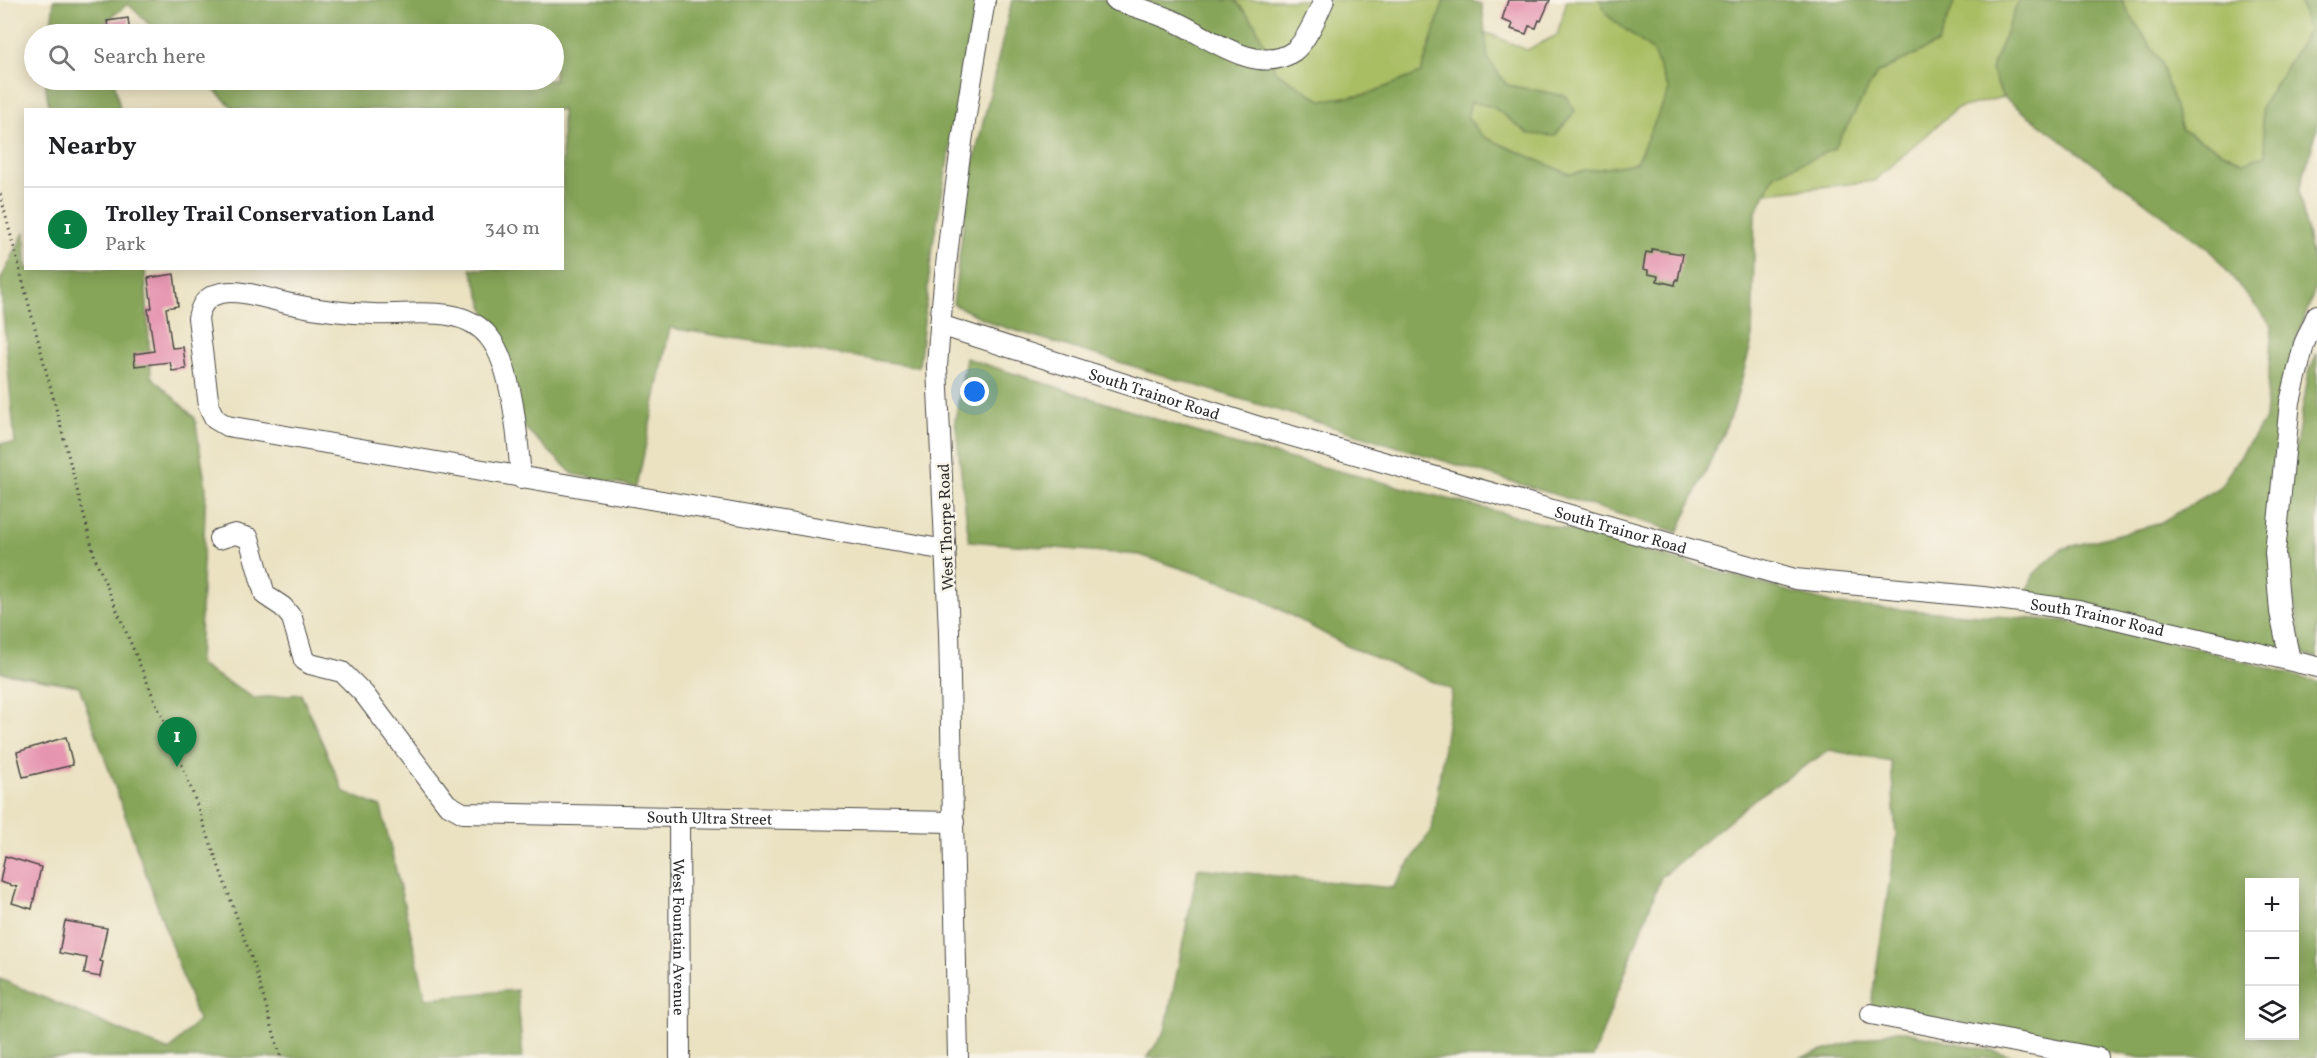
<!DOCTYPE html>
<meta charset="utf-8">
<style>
:root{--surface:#fff;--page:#f6f6f6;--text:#202124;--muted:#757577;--line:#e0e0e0;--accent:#0b8043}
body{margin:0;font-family:Vollkorn,serif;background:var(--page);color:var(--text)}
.controls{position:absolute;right:18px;bottom:18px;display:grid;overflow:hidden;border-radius:0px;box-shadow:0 3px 15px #0003}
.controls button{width:54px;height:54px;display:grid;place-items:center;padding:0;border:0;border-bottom:2px solid var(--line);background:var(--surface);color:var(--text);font:30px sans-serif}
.you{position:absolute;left:975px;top:392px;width:21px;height:21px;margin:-15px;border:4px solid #fff;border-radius:50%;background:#1a73e8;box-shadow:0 0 0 9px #1a73e833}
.badge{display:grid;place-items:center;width:39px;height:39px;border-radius:50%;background:var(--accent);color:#fff;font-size:20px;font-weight:700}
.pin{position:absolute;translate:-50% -50px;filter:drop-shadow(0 2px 3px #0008)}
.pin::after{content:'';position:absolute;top:32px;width:21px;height:18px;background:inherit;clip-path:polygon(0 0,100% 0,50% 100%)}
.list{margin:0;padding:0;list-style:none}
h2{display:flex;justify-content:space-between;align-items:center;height:78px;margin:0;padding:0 24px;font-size:26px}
h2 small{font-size:20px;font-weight:400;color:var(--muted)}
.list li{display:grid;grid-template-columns:39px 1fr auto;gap:18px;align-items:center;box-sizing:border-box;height:84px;padding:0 24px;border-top:2px solid var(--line)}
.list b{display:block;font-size:22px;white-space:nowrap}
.list p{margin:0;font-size:20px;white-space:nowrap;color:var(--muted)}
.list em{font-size:20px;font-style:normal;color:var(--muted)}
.icon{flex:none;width:33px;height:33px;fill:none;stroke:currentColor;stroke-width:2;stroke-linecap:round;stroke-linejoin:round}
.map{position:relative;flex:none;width:2317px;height:1058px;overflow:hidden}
.search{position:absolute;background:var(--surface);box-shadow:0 3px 15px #0003;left:24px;top:24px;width:540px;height:66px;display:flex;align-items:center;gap:15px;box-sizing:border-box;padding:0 21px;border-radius:33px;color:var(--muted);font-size:22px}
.panel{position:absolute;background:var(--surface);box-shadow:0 3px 15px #0003;left:24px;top:108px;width:540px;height:162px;border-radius:0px}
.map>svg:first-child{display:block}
.green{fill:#a9be63;stroke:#6a7447;stroke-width:1.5}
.forest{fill:#86a559;stroke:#586842;stroke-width:1.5;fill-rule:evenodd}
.building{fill:#e695b1}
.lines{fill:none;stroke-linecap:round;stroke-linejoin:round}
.minor-casing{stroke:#484642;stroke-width:22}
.path{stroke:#484642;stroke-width:3;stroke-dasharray:1.5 4.5;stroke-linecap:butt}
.minor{stroke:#fff;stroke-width:20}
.labels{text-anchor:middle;stroke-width:5;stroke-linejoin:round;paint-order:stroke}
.street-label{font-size:16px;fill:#2b2b2b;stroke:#f7f3e8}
</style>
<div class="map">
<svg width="2317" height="1058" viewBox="0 0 2317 1058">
<rect width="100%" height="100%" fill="#f7f3e8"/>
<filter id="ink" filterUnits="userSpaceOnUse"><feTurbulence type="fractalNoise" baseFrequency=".0167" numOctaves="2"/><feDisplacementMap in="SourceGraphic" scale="12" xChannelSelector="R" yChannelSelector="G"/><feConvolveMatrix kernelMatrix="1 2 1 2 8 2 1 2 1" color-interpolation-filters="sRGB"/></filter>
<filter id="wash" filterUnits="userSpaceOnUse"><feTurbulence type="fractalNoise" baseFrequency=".008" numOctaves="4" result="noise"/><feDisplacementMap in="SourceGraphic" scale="24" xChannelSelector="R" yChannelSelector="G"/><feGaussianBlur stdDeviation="1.35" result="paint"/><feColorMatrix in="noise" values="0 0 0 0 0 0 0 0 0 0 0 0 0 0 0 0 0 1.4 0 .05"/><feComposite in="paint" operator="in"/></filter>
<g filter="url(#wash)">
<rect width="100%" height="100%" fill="#ebe2c2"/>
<g class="green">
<path d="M1235,0H1444L1421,73L1365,95L1321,100L1276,72L1255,24Z"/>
<path d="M1567,0H1600L1607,15L1652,50L1669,91L1636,163L1569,174L1482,136L1467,117L1471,101L1493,107L1529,134L1566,96L1507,85L1488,59L1485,32L1527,50L1557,35Z"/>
<path d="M1955,0H2019L1991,70L2003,97L1956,109L1874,181L1766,193L1775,174L1834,149L1877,73L1938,43Z"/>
<path d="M2121,0H2300L2308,31L2261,108L2266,155L2244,163L2182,130L2161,63Z"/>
</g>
<g class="forest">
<path d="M54,0H977L932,249L919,367L670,328L637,487L573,474L524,427L471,269L562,268V110L234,109L204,80H554V34H159L128,4L105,22L107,34H50Z"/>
<path d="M1012,0H1235L1255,24L1276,72L1321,100L1365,95L1421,73L1444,0H1468L1482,4L1488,59L1507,85L1566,96L1575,111L1555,136L1529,134L1493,107L1471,102L1467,117L1482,136L1569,174L1636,163L1669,91L1652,50L1607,15L1600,0H1955L1938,43L1877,73L1834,149L1775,174L1755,214L1752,341L1733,411L1678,532L994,324L953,304L969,182Z"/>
<path d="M2019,0H2121L2161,63L2182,130L2244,163L2266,155L2261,108L2308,32L2300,0H2317V130L2299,191L2317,284L2296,341L2276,460L2281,650L2025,596L2034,574L2061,549L2158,524L2219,488L2265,419L2272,326L2210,250L2003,97L1991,70Z"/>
<path d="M45,80H114L120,109H49Z"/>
<path d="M25,231L26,268L145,269L151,376L195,418L206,487L199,665L254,698L301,694L344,792L381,807L426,998L517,990L523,1058H0V979L169,1051L198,1020L79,686L0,672V443L15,444L0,281Z"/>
<path d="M2317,353V658L2304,655L2288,570L2287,495L2309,372Z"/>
<path d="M966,358L1230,443L1569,530L1838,605L2065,621L2196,648L2317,682V1058H2141L1871,1006L1896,837L1891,762L1829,750L1756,798L1661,877L1593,1058H1147L1165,1031L1198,868L1393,888L1432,829L1452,690L1347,646L1241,588L1140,555L969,541L955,420ZM2250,882H2294V1036H2250Z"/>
<path d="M1896,1030L2025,1058H1799Z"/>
</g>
<g id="blocks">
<g class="building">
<path d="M1508,0H1550L1541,21L1539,20L1536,28L1529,26L1526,34L1511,29L1513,24L1502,20Z"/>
<path d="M128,18L130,34H109L107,21Z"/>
<path d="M1652,249L1683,254L1678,280L1676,279L1675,285L1657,281L1658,276L1648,274V270L1643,269L1646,252L1652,253Z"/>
<path d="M174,274L178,306L166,308L172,348L183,347L186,369L172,371L170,362L135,366L134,354L154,351L148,309L152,308L148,278Z"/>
<path d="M66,737L73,765L23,777L17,752Z"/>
<path d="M5,856L41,867L32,909L12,903L17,887L0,882Z"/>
<path d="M65,921L107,928L100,961L103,962L100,977L84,974L87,958L59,953Z"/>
</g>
</g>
</g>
<g filter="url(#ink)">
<use href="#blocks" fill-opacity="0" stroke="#484642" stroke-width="1.5"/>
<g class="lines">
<g class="minor-casing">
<g id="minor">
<path d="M1115,0C1135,7 1157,13 1176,22C1209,37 1258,77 1294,51C1306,42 1318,14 1324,0"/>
<path id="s1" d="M940,325L1253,425L1795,579L1983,597L2078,610L2317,667"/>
<path d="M521,478C518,442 513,366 489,337C462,303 410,316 373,314C345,313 318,310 291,304C261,298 206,274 198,318L209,407L215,419L227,426L946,550"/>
<path id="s2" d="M219,539L235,534L249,538L265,595L283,607L292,618L304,660L310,664L342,672L364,694L447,804L463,813L954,822"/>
<path d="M2290,660L2280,612L2275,553L2290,402L2304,344L2317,315"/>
<path id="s3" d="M679,817L680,1058"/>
<path d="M1871,1014L2098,1058"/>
<path d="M958,1058L949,632L937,367C945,245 964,121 985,0"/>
</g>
</g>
<path class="path" d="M0,194L95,558L187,777L256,971L281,1058"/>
<use href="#minor" class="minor"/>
</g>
</g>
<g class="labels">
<g class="street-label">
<text dy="6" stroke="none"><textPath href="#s1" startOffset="225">South Trainor Road</textPath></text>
<text transform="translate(945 527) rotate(-92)" y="6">West Thorpe Road</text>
<text dy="6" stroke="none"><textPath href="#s1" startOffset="711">South Trainor Road</textPath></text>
<text dy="6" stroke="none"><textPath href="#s1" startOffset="1197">South Trainor Road</textPath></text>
<text dy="6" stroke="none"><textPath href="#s2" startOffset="644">South Ultra Street</textPath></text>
<text dy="6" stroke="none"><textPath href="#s3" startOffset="120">West Fountain Avenue</textPath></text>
</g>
</g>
</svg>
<div class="controls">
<button>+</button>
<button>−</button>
<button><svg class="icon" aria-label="layers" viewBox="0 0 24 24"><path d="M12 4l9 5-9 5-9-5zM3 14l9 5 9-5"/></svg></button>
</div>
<div class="you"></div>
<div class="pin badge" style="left:177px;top:767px">1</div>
<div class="search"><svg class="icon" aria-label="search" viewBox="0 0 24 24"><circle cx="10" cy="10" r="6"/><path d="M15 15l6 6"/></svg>Search here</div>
<section class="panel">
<h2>Nearby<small></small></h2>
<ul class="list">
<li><span class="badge">1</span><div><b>Trolley Trail Conservation Land</b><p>Park</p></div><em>340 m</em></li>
</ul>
</section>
</div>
